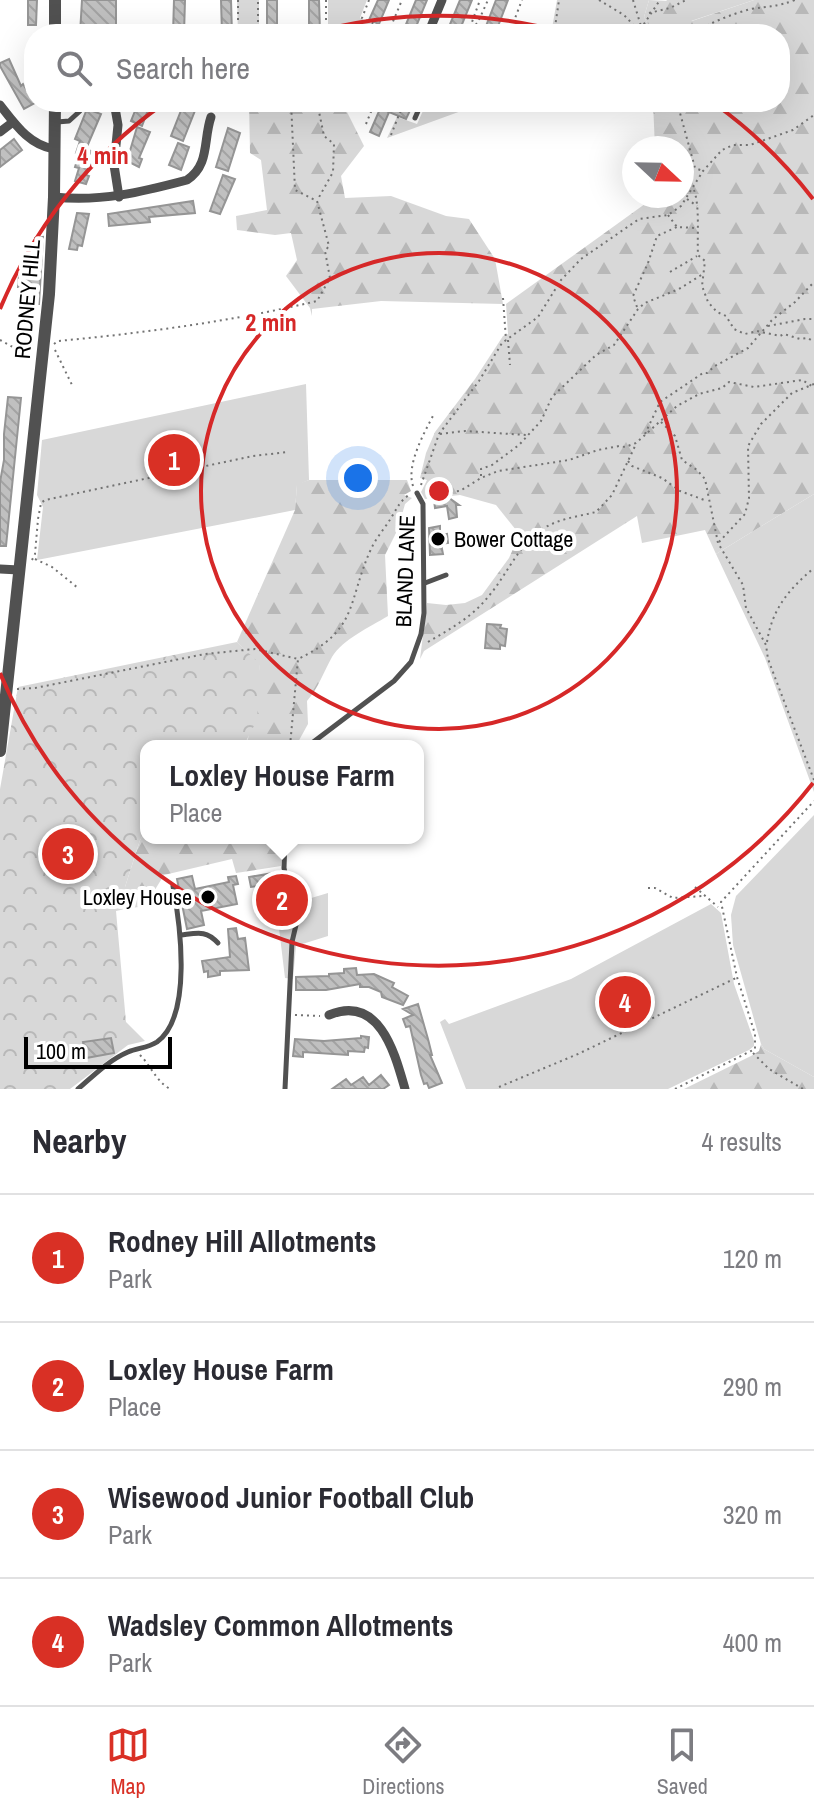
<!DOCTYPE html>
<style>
:root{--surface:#fff;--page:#f7f7f7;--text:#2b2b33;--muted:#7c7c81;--line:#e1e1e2;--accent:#d93025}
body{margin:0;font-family:"Archivo Narrow",sans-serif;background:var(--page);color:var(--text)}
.compass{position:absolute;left:622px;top:136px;width:72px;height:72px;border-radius:50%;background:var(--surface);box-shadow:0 8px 32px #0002;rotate:112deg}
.scale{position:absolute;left:24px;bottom:20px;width:148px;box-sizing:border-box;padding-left:8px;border:4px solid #000;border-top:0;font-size:22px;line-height:28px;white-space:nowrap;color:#000;-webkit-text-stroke:6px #fff;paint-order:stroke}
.you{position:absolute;left:358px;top:478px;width:28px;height:28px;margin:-20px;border:6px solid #fff;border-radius:50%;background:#1a73e8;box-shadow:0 0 0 12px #1a73e833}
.badge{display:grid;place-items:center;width:52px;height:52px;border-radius:50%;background:var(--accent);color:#fff;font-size:26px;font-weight:700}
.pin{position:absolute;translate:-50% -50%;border:4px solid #fff;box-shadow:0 2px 8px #0006}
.popup{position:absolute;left:140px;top:740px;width:284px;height:104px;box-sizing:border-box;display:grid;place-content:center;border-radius:16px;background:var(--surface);filter:drop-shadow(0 2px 6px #0005);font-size:26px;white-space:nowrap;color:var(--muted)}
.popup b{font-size:30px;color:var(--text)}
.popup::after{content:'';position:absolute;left:50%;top:100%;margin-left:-16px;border:16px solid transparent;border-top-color:var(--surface)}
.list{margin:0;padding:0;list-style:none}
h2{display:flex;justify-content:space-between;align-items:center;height:104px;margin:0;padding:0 32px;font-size:34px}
h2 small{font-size:26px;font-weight:400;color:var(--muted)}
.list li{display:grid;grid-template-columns:52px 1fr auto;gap:24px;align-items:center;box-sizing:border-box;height:128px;padding:0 32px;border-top:2px solid var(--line)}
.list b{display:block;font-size:30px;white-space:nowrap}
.list p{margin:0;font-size:26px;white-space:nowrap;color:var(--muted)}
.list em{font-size:26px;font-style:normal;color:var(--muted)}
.icon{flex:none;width:44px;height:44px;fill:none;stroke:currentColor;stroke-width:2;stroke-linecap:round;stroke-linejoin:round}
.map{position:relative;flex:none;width:814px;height:1089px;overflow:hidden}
.search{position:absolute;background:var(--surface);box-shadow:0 8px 32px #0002;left:24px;right:24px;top:24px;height:88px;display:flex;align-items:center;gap:20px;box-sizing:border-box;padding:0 28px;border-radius:32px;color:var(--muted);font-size:30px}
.sheet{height:616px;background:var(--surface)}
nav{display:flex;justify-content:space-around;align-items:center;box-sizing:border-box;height:112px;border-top:2px solid var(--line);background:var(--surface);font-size:22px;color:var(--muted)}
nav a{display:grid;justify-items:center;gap:4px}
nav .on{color:var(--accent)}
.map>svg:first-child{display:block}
.green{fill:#d8d8d8}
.forest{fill:url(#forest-firs)}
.park{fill:url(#park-crowns)}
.building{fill:url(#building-back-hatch);stroke:#959595;stroke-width:2}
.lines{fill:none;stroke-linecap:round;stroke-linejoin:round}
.path{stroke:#737373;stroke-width:2;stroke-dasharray:2 4;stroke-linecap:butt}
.service{stroke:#515151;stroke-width:5}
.minor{stroke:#515151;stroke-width:9}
.tertiary{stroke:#515151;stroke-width:12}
.ring{fill:none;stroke:#d62828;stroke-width:4}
.poi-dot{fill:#000;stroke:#fff;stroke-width:3}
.labels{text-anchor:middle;stroke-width:8;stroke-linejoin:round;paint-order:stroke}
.street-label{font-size:22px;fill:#000;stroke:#fff}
.poi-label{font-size:22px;fill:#000;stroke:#fff;text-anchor:start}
.centre{fill:#d62828;stroke:#fff;stroke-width:4}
.ring-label{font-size:24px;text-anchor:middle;font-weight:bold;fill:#d62828;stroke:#fff;stroke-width:8;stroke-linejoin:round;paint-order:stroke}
</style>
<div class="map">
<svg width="814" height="1089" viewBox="0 0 814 1089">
<defs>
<pattern id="forest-firs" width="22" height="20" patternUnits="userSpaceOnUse" patternTransform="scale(2)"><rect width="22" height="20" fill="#d8d8d8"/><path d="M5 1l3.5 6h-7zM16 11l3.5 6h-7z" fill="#b8b8b8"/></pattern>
<pattern id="park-crowns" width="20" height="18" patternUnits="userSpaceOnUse" patternTransform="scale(2)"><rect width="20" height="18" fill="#d8d8d8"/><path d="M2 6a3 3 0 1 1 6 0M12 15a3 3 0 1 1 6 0" fill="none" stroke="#b8b8b8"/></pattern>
<pattern id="building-back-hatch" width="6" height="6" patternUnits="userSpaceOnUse" patternTransform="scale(2)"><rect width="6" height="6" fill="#c0c0c0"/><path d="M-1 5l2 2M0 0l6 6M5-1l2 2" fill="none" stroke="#a3a3a3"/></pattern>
</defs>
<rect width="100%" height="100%" fill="#fff"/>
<g class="green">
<path d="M237,0H259V34H238Z"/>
<path d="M328,0H367L360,18L385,30L377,34H328Z"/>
<path d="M557,0H649L644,17L651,30L650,34H551Z"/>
<path d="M666,0H754L691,21Z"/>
<path d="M427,102H486L387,138L397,117L417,124Z"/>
<path d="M306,384L309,480L297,485L295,510L37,560L43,507L37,495L42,440Z"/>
<path d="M814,494V792L765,658L716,554Z"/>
<path d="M814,815V1077L764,1049L761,1044L733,945L731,915L736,896Z"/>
<path d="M328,893V936L296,946L293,979L285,978L278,920L290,917L288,905Z"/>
<path d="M711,904L721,913L734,984L754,1041V1046L749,1050L668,1089H466L440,1022L445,1019L449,1024L571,979Z"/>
</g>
<g class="forest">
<path d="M649,0L669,1L692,21L754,0H814V494L716,554L705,530L642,543L637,516L424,651L420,659L427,603L446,605L465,603L482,595L509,558L517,540L516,530L496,505L460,495L425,499L421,492L427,480L420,478L426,453L435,432L475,379L503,336L508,334L506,304L656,196H682V148H655L653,102H780V34H650L651,30L644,17Z"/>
<path d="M249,102H349L347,112L364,146L341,176L345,198L391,196L446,216L469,219L495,259L503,304L381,301L312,309V316L310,308L286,276L297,260L291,233L275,235L237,230L236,216L267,210L261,160L250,153Z"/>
<path d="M309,480H407L411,491L404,495L412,498L405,504L398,529L385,555L388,616C370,627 343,639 332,657C323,673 319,687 307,701L308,724L297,744L243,746L248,739L260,665L237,642L295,510L297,484Z"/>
<path d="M146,831V838H282L281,866L236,873L232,859L164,875L145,906L125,909V887L140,840Z"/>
<path d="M761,1044L764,1049L814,1077V1089H684L751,1056L759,1051Z"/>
</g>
<path class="park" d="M237,642L260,664L257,720L244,745L146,746V831L140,840L125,887V909L116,911L126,1022L145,1041L128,1045L70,1089H0V789L18,687Z"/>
<g class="building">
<path d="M28,0H37L36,25H28Z"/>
<path d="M82,0H116V34H80Z"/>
<path d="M174,0H185L184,34H173Z"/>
<path d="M221,0H231L232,34H222Z"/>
<rect x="267" y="0" width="10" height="34"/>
<path d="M309,0H319L320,32H309Z"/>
<path d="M378,0H389L379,24L369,20Z"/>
<path d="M416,0H427L413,34H402Z"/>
<path d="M460,0H472L458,34H446Z"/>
<path d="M496,0H508L495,34H483Z"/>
<path d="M9,59L21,86L23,84L35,103L24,109L0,66V63Z"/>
<path d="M130,102H154L151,111L148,110L142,126L131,121L137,106Z"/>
<path d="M383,102H414L406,119L389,112L379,136L370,132Z"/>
<path d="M184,103L196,108L183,141L171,136Z"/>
<path d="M87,109L101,114L86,149L91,151L86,162L90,164L86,175L89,176L86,184L75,181L79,168L75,167L79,154L76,153L80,141L75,139Z"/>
<path d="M137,127L150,132L139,158L142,159L139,167L127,161Z"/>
<path d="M228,128L240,133L228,171L216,167Z"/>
<path d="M14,139L22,150L0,167V150Z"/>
<path d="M178,143L189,147L181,170L169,165Z"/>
<path d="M223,175L235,179L220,214L210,211Z"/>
<path d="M193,201L195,213L149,217L150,222L109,226L108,214Z"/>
<path d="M77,213L89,214L82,246L78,245L77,250L69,249Z"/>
<path d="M43,237L39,304H26L27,288L18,287L19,276H32L35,238Z"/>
<path d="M8,397L21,398L6,546H0V482L4,460V434Z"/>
<path d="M445,495L459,505H456L457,517L449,519L447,506L435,508L434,500L445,498Z"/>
<path d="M440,526V535L447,534L448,543L441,544L443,554L430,555L429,528Z"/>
<path d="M487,624L501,625L500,628L507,629L505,646L500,645V649L485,648Z"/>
<path d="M279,872L288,913L280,914L274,884L251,887L249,877Z"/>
<path d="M192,876L195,889L229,882L228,877L236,876L238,884L233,885L237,904L201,911L204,925L187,929L177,879Z"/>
<path d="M236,928L238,939L245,938L249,970L220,971V975L208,977V971L204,972L202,961L230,957L228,929Z"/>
<path d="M356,968L357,975L374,974L394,983L392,987L408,996L403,1005L382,997L381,992L369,987H360V984L326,990H296V977L329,976V974L344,973V969Z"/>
<path d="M418,1004L428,1039L432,1055H430L442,1083L429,1088L427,1083L424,1084L421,1075L410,1026L406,1027L403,1019L413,1015L403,1009Z"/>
<path d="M361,1036L369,1037L368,1048L365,1047L364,1052L348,1051V1055L303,1052V1057L293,1056L295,1039L324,1041L361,1038Z"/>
<path d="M111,1038L114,1053L86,1058L83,1042Z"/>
<path d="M381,1075L389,1085L383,1089H332L346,1079L351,1085L363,1077L369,1085Z"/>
</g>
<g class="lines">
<g class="path">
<path d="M238,0V34"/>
<path d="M326,0V34"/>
<path d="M369,0L362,18L389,31"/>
<path d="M599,0L624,15L642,34"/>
<path d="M633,0L641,26L648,34"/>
<path d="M649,13L670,8L686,0"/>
<path d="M646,30L644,24L660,0"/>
<path d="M468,33L480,0"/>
<path d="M258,34V0"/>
<path d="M382,34L389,31L402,0"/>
<path d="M468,34L478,22L488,0"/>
<path d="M509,34L522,0"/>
<path d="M554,34L559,0"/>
<path d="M691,34C708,24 731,14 751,9C768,6 777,7 795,0"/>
<path d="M317,102L324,136L334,144L333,172L318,199"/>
<path d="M677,102L695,168L703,171"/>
<path d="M366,124L375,102"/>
<path d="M391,135L404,102"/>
<path d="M694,190C700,206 697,237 698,255L705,261L702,286L708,302L717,312L726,316L734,329L745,334L757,331L780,336L784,334L800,339L808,338L814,342"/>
<path d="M687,199L697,206"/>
<path d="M668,215L677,227L695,228"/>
<path d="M670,272L697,256"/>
<path d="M503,298L506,340"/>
<path d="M637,307L633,296L648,263L657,236L677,227"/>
<path d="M768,326L805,319H814"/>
<path d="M0,340L31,357"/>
<path d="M508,340L510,365"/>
<path d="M54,344L58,341C144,333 234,321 317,301L330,278L325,251L329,246L317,201L295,190L291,102"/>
<path d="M55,350L73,387"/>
<path d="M661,422L675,436L682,460L697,470L705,479L718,543L743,585L746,608L766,645L768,659L814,780"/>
<path d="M440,434L465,431L526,435"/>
<path d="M645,434L660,402L703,373H707L715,366L748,348L772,320L795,302L814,282"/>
<path d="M628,461L632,466L662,478L680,491L707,501"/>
<path d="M481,476V469L492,465L519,445L541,421L552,397L596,355L614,345L638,309L645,303L679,289L703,274"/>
<path d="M421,485L439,434L479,381L502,343L538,317L561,280L581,259L639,219L668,215L681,206L703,171L722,150L733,145H750L793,130L814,115"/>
<path d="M413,486C406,465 424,433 434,414"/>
<path d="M427,494L460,491L481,478L498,471L569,460L598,450L619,446L625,447L636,443L677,406L699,394L722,388L729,382L754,387L802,380L812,386"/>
<path d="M719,542L745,514L749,498L748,446L761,424L792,393L814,384"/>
<path d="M35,559L52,567L78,588"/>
<path d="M32,560L35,554L38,519L41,503L45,500L253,456L288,452"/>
<path d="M428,642C450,629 471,618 488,597C506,576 516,550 537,533C554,519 576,517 596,512L612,495L636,444"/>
<path d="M767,642C772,609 789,589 814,568"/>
<path d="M17,689L35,688L205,654L255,649L298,659"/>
<path d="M290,746L298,659C359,630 347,602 371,549C376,538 385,528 391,518C397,508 401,499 411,494"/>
<path d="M695,887L718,907"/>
<path d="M648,888H655L673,898L703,896"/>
<path d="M295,1015L320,1016"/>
<path d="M753,1053L769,1069L803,1089"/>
<path d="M140,1055C151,1066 156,1081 170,1089"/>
<path d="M499,1087L578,1054L736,978"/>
<path d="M675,1089L755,1049V1034L737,977L721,902L814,801"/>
</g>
<g class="service">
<path d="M415,118L422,102"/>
<path d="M57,122L69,121L80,111"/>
<path d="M425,583L446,575"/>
<path d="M308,746L394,681L411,662L421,634L424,613L423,504L417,493"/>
<path d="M181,935C198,933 206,930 218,943"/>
<path d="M78,1089C93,1076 109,1060 128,1052C137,1048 148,1048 157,1042C193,1016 180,923 173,886"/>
<path d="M285,1089L292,942L296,925L284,868L285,838"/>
</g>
<g class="minor">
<path d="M428,34L442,0"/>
<path d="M114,102L118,125L114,165L119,197"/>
<path d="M0,105C15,124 29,145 54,149"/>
<path d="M0,132L13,122"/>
<path d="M54,197C101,202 142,192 187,180C210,165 203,140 211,117"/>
<path d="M0,569L19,570"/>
<path d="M329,1015C380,994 395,1054 405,1089"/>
</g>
<g class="tertiary">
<path d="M55,34V0"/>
<path d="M0,751L49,294L54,197L55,102"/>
</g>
</g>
<g class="ring">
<circle cx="439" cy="491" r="238"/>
<path d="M813 783A475 475 0 0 1 0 673M0 309A475 475 0 0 1 163 104M312 33A475 475 0 0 1 566 33M715 104A475 475 0 0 1 813 199"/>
</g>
<g class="poi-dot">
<circle cx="438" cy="539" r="8"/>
<circle cx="208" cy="897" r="8"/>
</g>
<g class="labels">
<g class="street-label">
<text transform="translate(27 299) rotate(-85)" y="8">RODNEY HILL</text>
<text transform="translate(405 571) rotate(-88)" y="8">BLAND LANE</text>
</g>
<g class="poi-label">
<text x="454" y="547">Bower Cottage</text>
<text x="192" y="905" text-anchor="end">Loxley House</text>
</g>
</g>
<circle cx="439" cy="491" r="12" class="centre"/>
<g class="ring-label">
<text x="103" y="164">4 min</text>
<text x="271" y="331">2 min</text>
</g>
</svg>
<svg class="compass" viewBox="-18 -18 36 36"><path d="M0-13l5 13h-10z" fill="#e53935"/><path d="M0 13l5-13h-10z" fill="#7c7c81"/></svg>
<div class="scale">100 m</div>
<div class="you"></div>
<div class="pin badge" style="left:174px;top:460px">1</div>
<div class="pin badge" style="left:282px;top:900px">2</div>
<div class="popup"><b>Loxley House Farm</b>Place</div>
<div class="pin badge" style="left:68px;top:854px">3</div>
<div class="pin badge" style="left:625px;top:1002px">4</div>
<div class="search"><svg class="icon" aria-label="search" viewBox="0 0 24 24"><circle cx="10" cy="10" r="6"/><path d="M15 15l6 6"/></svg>Search here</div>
</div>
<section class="sheet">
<h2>Nearby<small>4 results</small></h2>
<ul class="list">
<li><span class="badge">1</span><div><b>Rodney Hill Allotments</b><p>Park</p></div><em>120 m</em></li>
<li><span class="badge">2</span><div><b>Loxley House Farm</b><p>Place</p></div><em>290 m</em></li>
<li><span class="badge">3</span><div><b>Wisewood Junior Football Club</b><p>Park</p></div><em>320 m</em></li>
<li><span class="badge">4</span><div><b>Wadsley Common Allotments</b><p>Park</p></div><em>400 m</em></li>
</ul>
</section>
<nav>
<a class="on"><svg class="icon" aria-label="map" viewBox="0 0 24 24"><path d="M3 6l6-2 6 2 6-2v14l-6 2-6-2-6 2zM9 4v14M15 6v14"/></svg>Map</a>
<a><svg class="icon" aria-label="directions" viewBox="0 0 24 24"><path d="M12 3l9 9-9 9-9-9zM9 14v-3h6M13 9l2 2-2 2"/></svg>Directions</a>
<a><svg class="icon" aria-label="saved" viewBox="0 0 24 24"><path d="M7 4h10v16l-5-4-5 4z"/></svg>Saved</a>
</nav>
